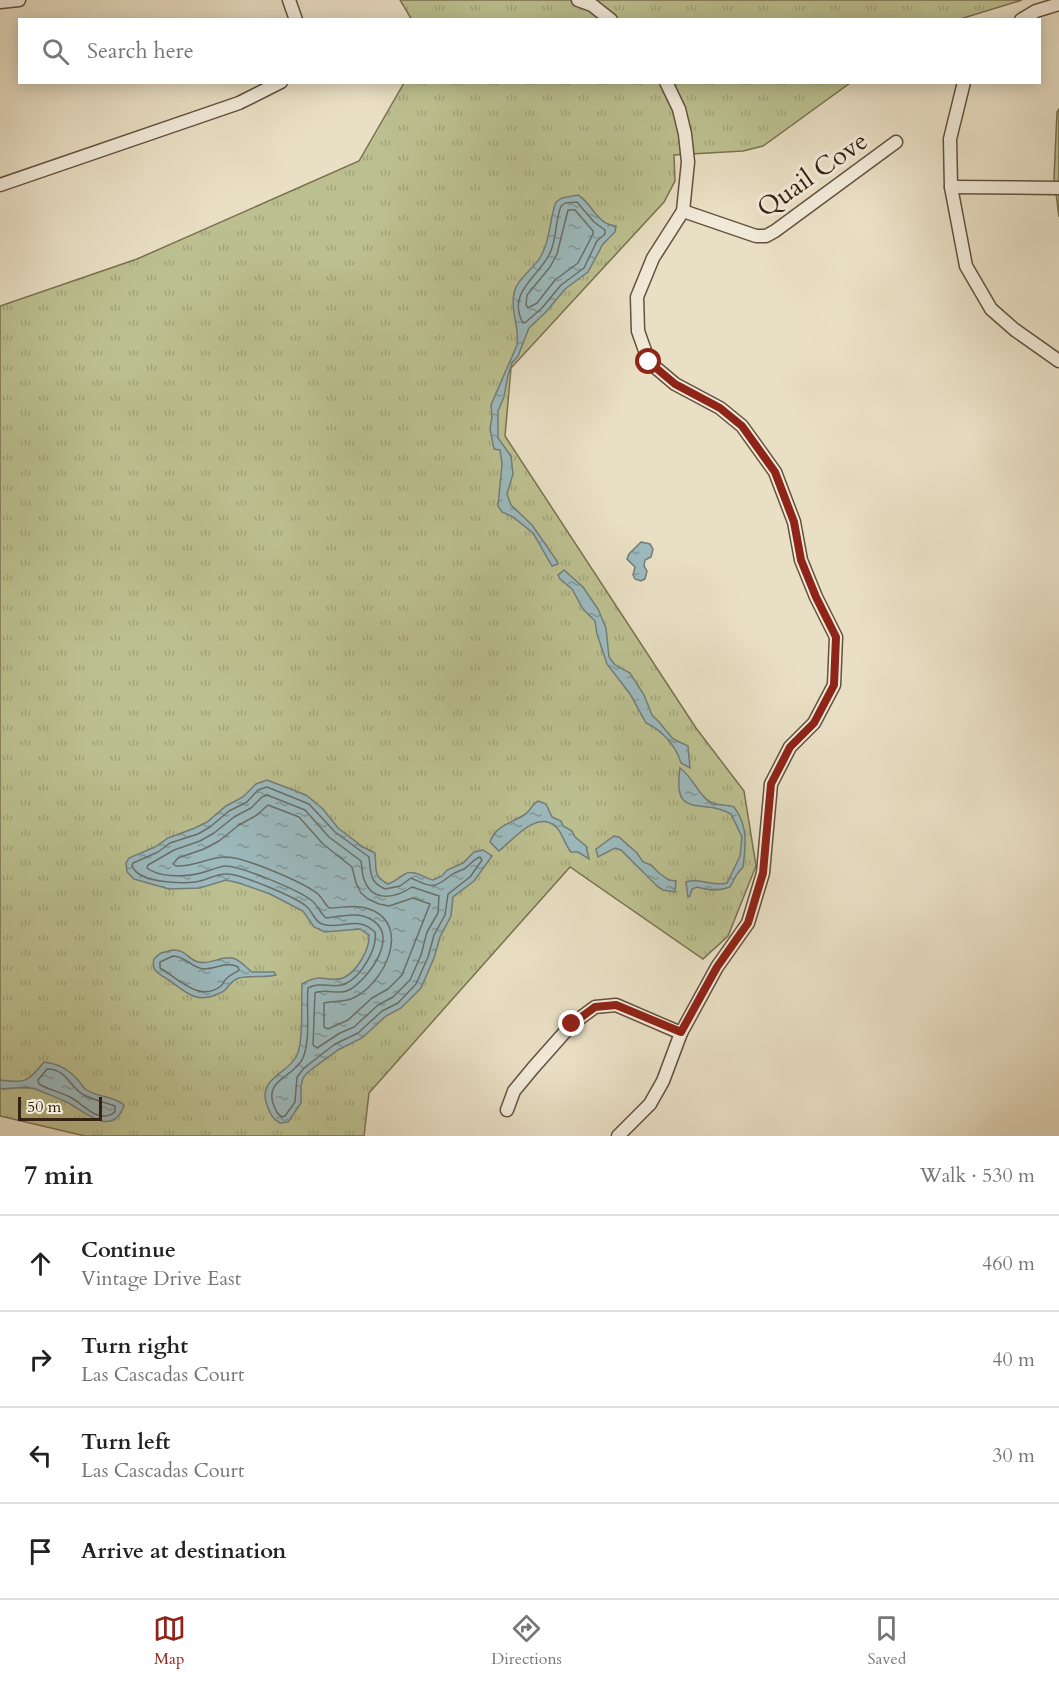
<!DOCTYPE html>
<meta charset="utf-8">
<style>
:root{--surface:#fff;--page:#f2f2f2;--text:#222;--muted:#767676;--line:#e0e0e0;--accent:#8f2418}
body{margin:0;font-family:Cardo,serif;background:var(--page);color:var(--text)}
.scale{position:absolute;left:18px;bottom:15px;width:84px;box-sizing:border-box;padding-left:6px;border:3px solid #372211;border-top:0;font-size:16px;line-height:21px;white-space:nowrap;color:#372211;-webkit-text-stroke:4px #f1ead9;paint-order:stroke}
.stop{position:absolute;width:18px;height:18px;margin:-14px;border:4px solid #8f2418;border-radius:50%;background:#fff}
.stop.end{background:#8f2418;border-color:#fff;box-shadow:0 2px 6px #0008}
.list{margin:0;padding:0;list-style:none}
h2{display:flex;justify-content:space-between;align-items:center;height:78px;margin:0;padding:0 24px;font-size:26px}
h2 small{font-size:20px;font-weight:400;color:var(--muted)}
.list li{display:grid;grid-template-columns:39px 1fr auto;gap:18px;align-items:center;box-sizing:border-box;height:96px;padding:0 24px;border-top:2px solid var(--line)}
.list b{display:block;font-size:22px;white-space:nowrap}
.list p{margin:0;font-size:20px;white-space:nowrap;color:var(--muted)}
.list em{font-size:20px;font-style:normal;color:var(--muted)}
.icon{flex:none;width:33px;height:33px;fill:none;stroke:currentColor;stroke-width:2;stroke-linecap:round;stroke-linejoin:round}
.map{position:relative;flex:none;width:1059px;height:1136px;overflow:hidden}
.search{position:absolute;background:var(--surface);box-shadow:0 3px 15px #0003;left:18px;right:18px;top:18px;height:66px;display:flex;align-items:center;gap:15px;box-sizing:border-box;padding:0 21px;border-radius:0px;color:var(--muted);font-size:22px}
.sheet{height:462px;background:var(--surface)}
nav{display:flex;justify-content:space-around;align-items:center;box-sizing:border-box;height:84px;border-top:2px solid var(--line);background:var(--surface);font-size:16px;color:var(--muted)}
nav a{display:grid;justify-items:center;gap:3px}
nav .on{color:var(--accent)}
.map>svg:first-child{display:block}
.grass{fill:url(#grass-tufts);stroke:#7a7150;stroke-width:1.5}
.water{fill:url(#water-ripples);stroke:#747d79;stroke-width:1.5}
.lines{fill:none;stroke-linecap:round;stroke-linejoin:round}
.shore{stroke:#6a6e68;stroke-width:1.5}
.street-casing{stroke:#64513e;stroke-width:15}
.street{stroke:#f1ead9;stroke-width:12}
.route{stroke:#8f2418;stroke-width:8}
.labels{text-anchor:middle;stroke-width:6;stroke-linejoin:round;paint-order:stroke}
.street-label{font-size:26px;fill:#372211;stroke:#f1ead9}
</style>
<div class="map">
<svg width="1059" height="1136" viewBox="0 0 1059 1136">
<defs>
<pattern id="grass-tufts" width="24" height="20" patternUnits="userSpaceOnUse" patternTransform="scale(1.5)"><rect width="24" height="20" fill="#bcc090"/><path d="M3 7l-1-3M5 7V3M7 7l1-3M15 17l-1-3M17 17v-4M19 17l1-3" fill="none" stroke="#a2a57b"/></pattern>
<pattern id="water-ripples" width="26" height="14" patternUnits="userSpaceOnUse" patternTransform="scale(1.5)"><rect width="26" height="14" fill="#9cbabe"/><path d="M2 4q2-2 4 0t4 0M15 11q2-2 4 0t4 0" fill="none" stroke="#809799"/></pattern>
</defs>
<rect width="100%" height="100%" fill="#e9dfc4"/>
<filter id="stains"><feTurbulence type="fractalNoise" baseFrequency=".00333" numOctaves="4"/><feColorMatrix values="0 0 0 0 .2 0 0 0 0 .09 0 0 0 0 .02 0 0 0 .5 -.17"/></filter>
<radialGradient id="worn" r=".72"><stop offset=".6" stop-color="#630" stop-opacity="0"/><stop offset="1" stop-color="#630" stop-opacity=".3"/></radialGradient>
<g class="grass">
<path d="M400,0H1022L957,20H412Z"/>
<path d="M404,83H850L763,146L743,151L674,155L675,181L664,202L511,368L505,436L696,728L744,791L756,866L728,936L703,959L570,867L369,1093L364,1136H85L0,1116V306L137,259L359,161Z"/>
<path d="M1059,109V217L1054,178L1057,112Z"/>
</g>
<g class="water">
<path d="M578,195C593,204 596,224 616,226L615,232L603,244L588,272L565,289L546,312L529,328L518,356L512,363L508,375L504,397L498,411V438L511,456L513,474L507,494L511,505L532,525L557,561L558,564L552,566L533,533L513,517L502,512L498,506L502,464L500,450L494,449L490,429L492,417L491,405L517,345C520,328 510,311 514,294C516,279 534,269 541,256C551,239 549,220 556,202L562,198Z"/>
<path d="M641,542L650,544L653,549L651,557L645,560L644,566L647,571L645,579L641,581L635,579L633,575L635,567L627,559L629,554Z"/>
<path d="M564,570L583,587L598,609L606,628L609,657L615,665L630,673L644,695L652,715L659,722L673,739L688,746L690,768L681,763C676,746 662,730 646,723L630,694L607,664L597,634L595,621L583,609L572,589L560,579L558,575Z"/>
<path d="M680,768C693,777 698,795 710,802C717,806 726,804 734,807C748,825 746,845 743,867L737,874L730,887C717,892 709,890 697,887L692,889L690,896L688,897L686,882C699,877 712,887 727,883L740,856L742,837L731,814C703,797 672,822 680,768Z"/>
<path d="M267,780L306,795L323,809L338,828L363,847L375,853C377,868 372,876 388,884C396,881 398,878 405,874C413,869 425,878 433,880L442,876L447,870L463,863L474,852L483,850L492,856L474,881L453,897L451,916L440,937L434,958L421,988L401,1008L386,1016L362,1038L338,1050L308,1072L303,1078L301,1086V1103L288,1122L280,1123C272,1119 270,1113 267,1105C257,1079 287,1074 296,1057C304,1044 301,1000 302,984C307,981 314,978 320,978C327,978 336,981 343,978C357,972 370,949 369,935L360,929L325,932L314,927L303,911L270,894L239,883L226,880L200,888L169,889L134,879L127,872L126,863L129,858L155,847L168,838L195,828L207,822L226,806L243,797L256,784Z"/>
<path d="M538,801L546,804L552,817L561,821L563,826L572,831L575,837L586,846L589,859L578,852H571C565,845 562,832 556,827C537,809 513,840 499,851L490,842C496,825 510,824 524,815C530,812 531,805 538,801Z"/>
<path d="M614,836L619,837L637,853L643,862L651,865L659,873L669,880L676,881L675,892L663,890L658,887L621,850L615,848L598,857L596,849Z"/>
<path d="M173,950C187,950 187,959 198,962C210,965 221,956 232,958C240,959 246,968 252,972H274L276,975C264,978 250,975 239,978C232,980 230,985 225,990C222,993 217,994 213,996C193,1003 182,988 167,979C158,973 151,971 154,959L161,953Z"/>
<path d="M44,1062C59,1064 68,1069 78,1080C80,1082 81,1085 84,1088C95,1098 113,1095 124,1105C114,1136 89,1116 72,1105C62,1099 49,1095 38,1090C27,1085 11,1089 0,1089V1080C25,1084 29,1081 44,1062Z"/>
</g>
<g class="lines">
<g class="shore">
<path d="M577,202L594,222L605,230V234L597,241L584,268L561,285L542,308L526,322L523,323C506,292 539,277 550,253C557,238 555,221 561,206L565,203Z"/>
<path d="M568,210H575L593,231V234L578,263L555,280L537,303L528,308L526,305L527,295L550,267L557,254Z"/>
<path d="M267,787L309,804L335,832L369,857C371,873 369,882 385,889L400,886L411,878C431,887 433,890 451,875C455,872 460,871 464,869C471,865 473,859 480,857L482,860L470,877L448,894L445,915L434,935L428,957L416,984L398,1003L382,1011L358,1033L335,1044L304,1068L297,1077L295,1102L285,1116L282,1117C277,1114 276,1111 274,1106C263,1079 295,1077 303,1058C311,1037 306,1010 308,988C320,981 333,989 345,984C361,977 378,948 375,932C356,914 341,931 322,924C314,921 313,912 307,907C298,898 239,873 226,874C217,874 208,879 200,881C185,885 136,883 132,865L133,863L158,852L170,843L198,834L210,827L229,811L247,802L258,790Z"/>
<path d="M267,795L305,810L329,837L361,861C362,866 362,872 363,876C370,903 394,899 412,887L439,896L438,913L427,932L421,955L410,980L393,997L378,1005L354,1027L340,1033L317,1048L313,1045L315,993C325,988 340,996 351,989C373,974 404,928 363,916C351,913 338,917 326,918C320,913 318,905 311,900C298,890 239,865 224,866C215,868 206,872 197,874C183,877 158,877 147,868L148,865L174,850L200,841L214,833L234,817L251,808L262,797Z"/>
<path d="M268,805L299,817L323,844L352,867L356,883L361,893L368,899L379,904L389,906L413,898L430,904L402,975L388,989L372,998L348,1020L328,1029L324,1027V1003C333,1001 343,1002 351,999C384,986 415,922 366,908C354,904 341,908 329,908C325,904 322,898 318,894C303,882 244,857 226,857C209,857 194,867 176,866L173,864L178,858L204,849L219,841L239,825L257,815Z"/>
<path d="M173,956C186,956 191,968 204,969C216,969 227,961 238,967L239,970C235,973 230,975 227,978C224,980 223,984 221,986C199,1003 178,978 160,968V962Z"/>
<path d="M47,1069C66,1069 69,1085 82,1094C93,1100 104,1102 115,1106V1112C98,1125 84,1104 70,1097C60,1092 49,1090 39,1084L38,1080Z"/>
</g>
<g class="street-casing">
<g id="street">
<path d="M289,0L296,20"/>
<path d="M578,0L592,5L611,20"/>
<path d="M0,2L19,0"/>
<path d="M1021,20L1036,11L1059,4"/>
<path d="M964,82L950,139L951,187L966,266L991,309L1015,330L1059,361"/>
<path d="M0,185L239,103L281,82"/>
<path d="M951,187L1059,188"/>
<path d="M683,211L756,236H766L775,231L896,142"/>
<path d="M507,1110L514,1091L533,1068L572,1024L595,1007L616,1005L681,1033"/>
<path d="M618,1136L650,1104L663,1081L681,1033L717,967L748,923L763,873L771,784L790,747L814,723L834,685L836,637L816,597L801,560L794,522L775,472L742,426L720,408L675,384L649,362L638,331L637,297L653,258L683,211L688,162L685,134L679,109L666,82"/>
</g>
</g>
<use href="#street" class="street"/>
</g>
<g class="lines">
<path class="route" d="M572,1024L595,1007L616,1005L681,1032L717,967L748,923L763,873L771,784L790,747L814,723L834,685L836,637L816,597L801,560L794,522L775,472L742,426L720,408L675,384L649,362"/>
</g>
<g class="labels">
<g class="street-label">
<text transform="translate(812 174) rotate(-35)" y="9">Quail Cove</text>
</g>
</g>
<rect width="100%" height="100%" filter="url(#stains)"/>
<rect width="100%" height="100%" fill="url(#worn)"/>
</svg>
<div class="scale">50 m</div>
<div class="stop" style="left:649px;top:362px"></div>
<div class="stop end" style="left:572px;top:1024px"></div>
<div class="search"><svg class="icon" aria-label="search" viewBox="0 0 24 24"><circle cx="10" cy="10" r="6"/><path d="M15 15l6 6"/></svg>Search here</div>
</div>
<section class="sheet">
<h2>7 min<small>Walk · 530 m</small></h2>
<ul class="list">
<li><svg class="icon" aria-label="ahead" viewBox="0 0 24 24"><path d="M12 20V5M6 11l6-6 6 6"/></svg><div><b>Continue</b><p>Vintage Drive East</p></div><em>460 m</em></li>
<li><svg class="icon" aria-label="right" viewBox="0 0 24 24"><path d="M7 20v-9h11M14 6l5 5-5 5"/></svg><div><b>Turn right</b><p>Las Cascadas Court</p></div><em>40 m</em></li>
<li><svg class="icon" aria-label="left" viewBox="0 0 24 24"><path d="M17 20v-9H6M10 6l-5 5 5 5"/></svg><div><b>Turn left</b><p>Las Cascadas Court</p></div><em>30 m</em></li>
<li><svg class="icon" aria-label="arrive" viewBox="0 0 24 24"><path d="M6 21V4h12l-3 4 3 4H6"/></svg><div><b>Arrive at destination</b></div></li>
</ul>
</section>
<nav>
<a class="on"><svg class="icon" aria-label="map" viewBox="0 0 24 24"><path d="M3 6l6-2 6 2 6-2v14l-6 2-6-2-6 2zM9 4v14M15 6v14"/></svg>Map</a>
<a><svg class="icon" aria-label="directions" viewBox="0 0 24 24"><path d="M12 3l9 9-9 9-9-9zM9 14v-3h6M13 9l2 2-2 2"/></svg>Directions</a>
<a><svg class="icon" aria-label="saved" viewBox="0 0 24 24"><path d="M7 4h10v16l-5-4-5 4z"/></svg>Saved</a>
</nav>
